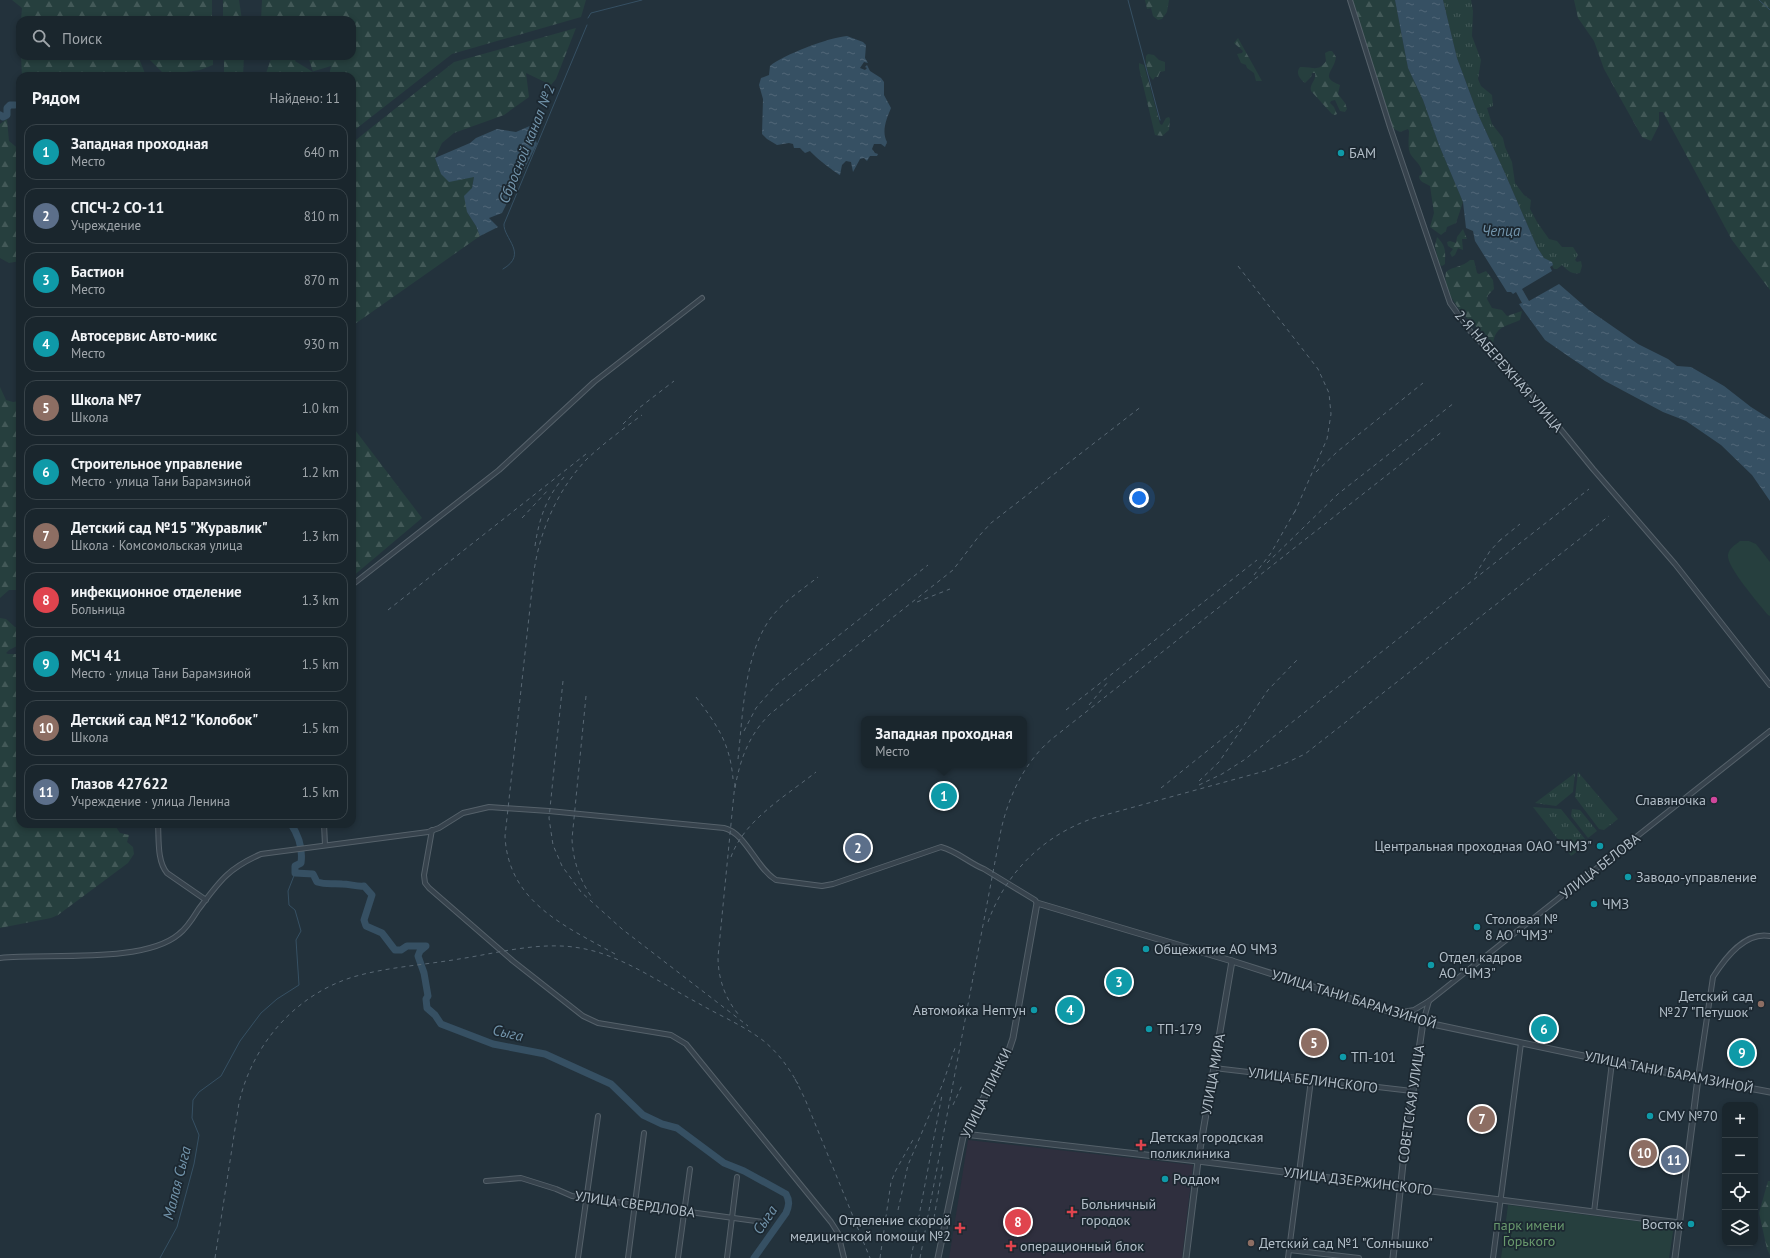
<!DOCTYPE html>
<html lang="ru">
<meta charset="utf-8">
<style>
:root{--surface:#1a262d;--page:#273239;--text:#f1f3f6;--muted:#9fa5aa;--line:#384349;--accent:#8c9099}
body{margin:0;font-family:"PT Sans",sans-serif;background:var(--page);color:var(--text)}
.controls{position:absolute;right:12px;bottom:12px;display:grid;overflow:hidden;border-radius:8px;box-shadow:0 2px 6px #0003}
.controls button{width:36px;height:36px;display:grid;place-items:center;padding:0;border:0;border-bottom:1px solid var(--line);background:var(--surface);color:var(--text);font:20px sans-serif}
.you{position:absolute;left:1139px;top:498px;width:14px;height:14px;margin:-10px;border:3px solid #fff;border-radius:50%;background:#1a73e8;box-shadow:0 0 0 6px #1a73e833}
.badge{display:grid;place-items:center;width:26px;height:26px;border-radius:50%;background:var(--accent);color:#fff;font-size:13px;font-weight:700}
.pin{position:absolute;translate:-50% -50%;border:2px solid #fff;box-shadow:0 1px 4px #0006}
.popup{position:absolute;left:861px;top:716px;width:166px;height:52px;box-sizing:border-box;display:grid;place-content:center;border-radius:8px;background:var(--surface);filter:drop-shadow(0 1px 3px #0005);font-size:13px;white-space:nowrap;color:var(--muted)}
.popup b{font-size:15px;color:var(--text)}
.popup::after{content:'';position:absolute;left:50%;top:100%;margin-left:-8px;border:8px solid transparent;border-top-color:var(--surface)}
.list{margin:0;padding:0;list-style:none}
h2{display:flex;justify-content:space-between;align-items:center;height:52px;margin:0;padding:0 16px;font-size:17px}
h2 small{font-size:13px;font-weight:400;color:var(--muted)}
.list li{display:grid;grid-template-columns:26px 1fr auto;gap:12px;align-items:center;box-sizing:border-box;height:56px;margin:0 8px 8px;padding:0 8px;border:1px solid var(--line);border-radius:12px}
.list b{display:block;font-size:15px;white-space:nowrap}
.list p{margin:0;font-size:13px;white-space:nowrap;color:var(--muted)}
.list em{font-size:13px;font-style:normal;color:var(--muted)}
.icon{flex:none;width:22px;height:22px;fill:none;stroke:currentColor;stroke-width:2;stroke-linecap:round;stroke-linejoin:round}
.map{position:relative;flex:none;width:1770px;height:1258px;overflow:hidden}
.search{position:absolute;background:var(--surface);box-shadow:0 2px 6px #0003;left:16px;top:16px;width:340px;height:44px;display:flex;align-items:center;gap:10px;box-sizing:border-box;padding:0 14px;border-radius:12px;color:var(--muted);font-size:15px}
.panel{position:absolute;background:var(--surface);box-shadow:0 2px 6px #0003;left:16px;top:72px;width:340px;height:756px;border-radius:12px}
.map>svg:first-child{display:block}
.medical{fill:#2f2f3e}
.grass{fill:url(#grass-tufts)}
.forest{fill:url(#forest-firs)}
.park{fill:#263f3e}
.water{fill:url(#water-ripples)}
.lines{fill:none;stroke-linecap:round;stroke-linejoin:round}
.stream{stroke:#365063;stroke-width:1}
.river{stroke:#365063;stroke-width:7}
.minor-casing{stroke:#55616a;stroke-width:6}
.tertiary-casing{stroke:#55616a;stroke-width:7}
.minor{stroke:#37434d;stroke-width:4}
.tertiary{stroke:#37434d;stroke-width:5}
.rail{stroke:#596874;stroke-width:1;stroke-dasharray:4 4;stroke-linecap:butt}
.culture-dot{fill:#0f9aa8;stroke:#1c2831;stroke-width:1.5}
.hotel-dot{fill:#d1479c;stroke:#1c2831;stroke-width:1.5}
.education-dot{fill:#8d6e63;stroke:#1c2831;stroke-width:1.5}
.health-dot{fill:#e0444e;stroke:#1c2831;stroke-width:1.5}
.labels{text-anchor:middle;stroke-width:3.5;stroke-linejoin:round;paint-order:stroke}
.poi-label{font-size:14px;fill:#b2bec8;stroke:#1c2831;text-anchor:start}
.street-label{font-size:14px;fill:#b2bec8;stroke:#1c2831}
.park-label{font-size:14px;fill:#69996d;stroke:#1c2831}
.water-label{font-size:15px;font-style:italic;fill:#7294ab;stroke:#1c2831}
</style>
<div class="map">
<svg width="1770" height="1258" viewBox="0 0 1770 1258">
<defs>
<pattern id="grass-tufts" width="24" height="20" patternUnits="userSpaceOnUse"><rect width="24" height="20" fill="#263f3e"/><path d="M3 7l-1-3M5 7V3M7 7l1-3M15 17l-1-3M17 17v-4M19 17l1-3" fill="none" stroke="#435958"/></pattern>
<pattern id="forest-firs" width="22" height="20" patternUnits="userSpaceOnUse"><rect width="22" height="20" fill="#263f3e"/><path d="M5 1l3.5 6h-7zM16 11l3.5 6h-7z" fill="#435958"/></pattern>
<pattern id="water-ripples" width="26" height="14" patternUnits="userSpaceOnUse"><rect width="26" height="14" fill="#365063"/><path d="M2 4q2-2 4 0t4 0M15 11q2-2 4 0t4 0" fill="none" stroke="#516778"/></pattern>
</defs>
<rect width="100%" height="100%" fill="#23323c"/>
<path class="medical" d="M968,1140L1193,1165L1182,1258H949Z"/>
<g class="grass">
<path d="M1443,0H1471L1473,11L1472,36L1481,60L1478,79L1481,86L1492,95L1493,106L1487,108L1492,124L1503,138L1505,147L1512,162L1515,183L1524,195L1531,200L1530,209L1537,222L1549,239L1557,241L1562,247H1573L1578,255L1575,260L1577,262L1581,261L1582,266L1580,273C1572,275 1567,270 1562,265L1557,269H1554L1552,266L1553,265L1544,258L1537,247L1504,171L1477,112L1457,58Z"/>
<path d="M1578,772L1618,819L1604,830L1599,829L1575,797Z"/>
<path d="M1575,773L1573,792L1556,806L1535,803Z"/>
<path d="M1533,807L1561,809L1585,839L1584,847L1571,856Z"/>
<path d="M1572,809L1580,810L1597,831L1588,838L1571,816Z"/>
</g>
<g class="forest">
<path d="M12,0H212V20H21L22,8Z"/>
<path d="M223,0H239L242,20H223Z"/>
<path d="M262,0H586L581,17L452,54L352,132V76H329L331,66L298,76H265L272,56H298L295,61L313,72L308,56H352V20H261Z"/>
<path d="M1145,0H1169L1167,12L1162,19L1158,20L1153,16L1151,8L1147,9Z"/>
<path d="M1350,0H1395L1408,68L1423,100L1439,145L1463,202L1456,223L1447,227L1446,231L1441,235L1430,227L1434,213L1430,186C1425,183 1419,182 1419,176L1422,174C1422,165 1416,162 1411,155C1407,149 1409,137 1409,131L1408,129L1400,132L1390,127Z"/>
<path d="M1574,0H1770V290L1732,240L1663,112H1659V125L1651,141L1642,137L1604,69L1594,41L1578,18Z"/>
<path d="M576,28L556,79L551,85L526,73L529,97L504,115L454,133L442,143L435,158L441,174L474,177L467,212L476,226L480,236L352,326V143L454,62Z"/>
<path d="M1238,38L1262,81H1256L1254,73L1247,68L1246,65L1241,63L1237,54L1242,53L1243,51L1234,43Z"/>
<path d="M1329,51H1332L1336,57C1334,72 1319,77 1340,85L1338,94L1345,103L1347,109L1345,112L1340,111L1335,100L1331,101L1330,103L1334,107L1337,114L1335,115L1332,114L1311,91C1309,84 1317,80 1315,73H1312L1311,77L1305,83C1300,79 1295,73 1300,67C1312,66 1318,73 1326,61L1325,53Z"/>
<path d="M1148,54L1154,55L1159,60L1165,62V71L1160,72L1158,77H1155L1153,80C1148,76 1145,63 1146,56Z"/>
<path d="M21,56H138L146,76H22Z"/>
<path d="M146,56H213V65L200,70L165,75Z"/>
<path d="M224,56H244L243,76H224Z"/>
<path d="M1139,63L1144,65L1160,124L1162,125L1166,118L1169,117L1170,119L1169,130L1162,136L1155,135L1139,68Z"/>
<path d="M7,119L9,141L20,150V171L17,175L20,180V261L9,263L0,258V124Z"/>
<path d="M1463,229L1467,239H1462L1463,250L1458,248L1455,255L1452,257L1450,253L1453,249L1448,246L1447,242L1450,241L1456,243L1457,237Z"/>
<path d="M1437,237C1447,247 1445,252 1445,264L1442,266L1439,264L1435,246Z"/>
<path d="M1470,260H1474L1477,273L1479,274L1486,271L1493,280L1494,289L1488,295L1487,299L1492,308L1502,310L1507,316L1522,311L1520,320C1505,327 1495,326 1493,345C1489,342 1488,336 1484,333C1469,322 1441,294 1446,272C1453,266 1463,267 1470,260Z"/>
<path d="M0,387L6,400L13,402L20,401V505L18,502L17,505L20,514V568L16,573L20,578V590H9L0,598Z"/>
<path d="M352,426L422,518L352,577Z"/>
<path d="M0,618L6,619L15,627H17V619L20,621L19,645L9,650L6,653L8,654H20V824H114L120,833L129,835L127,842L133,847L134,854L128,863L58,915L51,918L0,928Z"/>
<path d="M1768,1181H1770V1255L1767,1249L1759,1213Z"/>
</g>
<g class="park">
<path d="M1740,541H1749L1756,544L1770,562V616L1768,615C1759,604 1726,566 1728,555C1729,548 1735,545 1740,541Z"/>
<path d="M1508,1205L1674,1226L1669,1258H1501Z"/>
</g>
<g class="water">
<path d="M1395,0H1443L1457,58L1477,112L1504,171L1537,247L1544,258L1552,262L1553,265L1550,267L1552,271L1522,289L1529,301L1559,284L1589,310L1638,344L1668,359L1677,366L1691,367L1724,386L1751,407L1770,419V501L1752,475L1721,445L1686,421L1663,412L1605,381L1568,356L1545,340L1521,307L1519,304L1522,303L1516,292L1513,294L1511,292H1507L1475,241L1473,231L1466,228L1463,202L1439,145L1423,100L1408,68Z"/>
<path d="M847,36L863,42L866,45L865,58L868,63L864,62L860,68L865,70L867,68L865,67L867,65L870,71L881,78L884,82V95L891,108C887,118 881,131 887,142L885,147L881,144H874L872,149L875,153L878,154L877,156H870L867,161L864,158L860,159L853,172L851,162L846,161L842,165L840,175C833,171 815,157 810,151L805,153L800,148H794L793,144L789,143L777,145L767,139L762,134L763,99L759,85L761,78L769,75L770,66C783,55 830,37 847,36Z"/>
<path d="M532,125L537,144L502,213L489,218L498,227L480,236L476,226L467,212L464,196L472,188L474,177L449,182L441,174L435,158L470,143L476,138L497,129L516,132Z"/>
</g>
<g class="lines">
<g class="stream">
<path d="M1128,0L1160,120"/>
<path d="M1759,0L1770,10"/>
<path d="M588,18L591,13L642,0"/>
<path d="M503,269C529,254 503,238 504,224L587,25"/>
<path d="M160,1258L177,1227L194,1164L199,1135L192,1118L193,1100L199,1092L221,1076L240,1041L261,1013L277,999L299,985L296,940L301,931L295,910L289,905L288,891L295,873"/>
</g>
<g class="river">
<path d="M0,115L3,117L7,115V108L10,105H15"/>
<path d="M291,824C299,836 303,848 301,863L295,866V873L313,874L317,882C327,885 333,883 342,884C350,884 357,887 364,886L372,895L364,920L366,926L382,933L395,950H401L407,946H426L420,951L418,956L424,973L428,996L426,999L427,1008L435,1015L441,1024L493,1044L545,1054L611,1084L643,1115L662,1124L677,1128L724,1163L744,1171L786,1194C790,1201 789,1206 786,1213L754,1258"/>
</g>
<g class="minor-casing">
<g id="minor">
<path d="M1350,0L1390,127L1450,303L1471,332L1499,362L1522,382L1593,469L1675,564L1770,685"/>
<path d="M352,585L499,470L594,382L702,298"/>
<path d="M158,824C159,840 157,861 167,873L206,900"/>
<path d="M324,824L325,845"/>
<path d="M432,830L424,875L425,883L429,888L513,961L583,1016L598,1023L671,1035L686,1044L831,1222L838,1233L844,1258"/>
<path d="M0,958C47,953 144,964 179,934C187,928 193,918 198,910C219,882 227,869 261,854L428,832L439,828L463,813L489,807L549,811L724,828C746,833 756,868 776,880L822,886L833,884L941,847C957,851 969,863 984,869L1035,900L1037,903"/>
<path d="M1397,1013L1414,1010L1429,1001"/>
<path d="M1423,1022L1429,1001L1770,731"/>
<path d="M1214,1068L1412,1091"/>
<path d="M1698,1078L1713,977C1725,958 1745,931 1770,936"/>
<path d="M486,1181L521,1178L556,1189L572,1196L763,1222"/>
<path d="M1594,1212L1612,1062"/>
<path d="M1289,1250L1359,1258"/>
<path d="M578,1258L598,1116"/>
<path d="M628,1258L644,1133"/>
<path d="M678,1258L690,1169"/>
<path d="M727,1258L737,1177"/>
<path d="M1288,1258L1311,1080"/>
<path d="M1493,1258L1521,1043"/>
</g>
</g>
<g class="tertiary-casing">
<g id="tertiary">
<path d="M964,1134L1198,1161L1680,1223"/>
<path d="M938,1258L963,1137L1009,1050L1013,1038L1037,903L1232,961L1423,1022L1612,1062L1770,1092"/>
<path d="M1186,1258L1198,1161L1232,961"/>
<path d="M1393,1258L1404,1154L1423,1022"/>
<path d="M1675,1258L1698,1078"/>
</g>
</g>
<use href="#minor" class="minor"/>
<use href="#tertiary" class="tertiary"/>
<g class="rail">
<path d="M1238,266L1318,369L1329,393L1331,414L1327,439L1293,516"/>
<path d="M623,424L639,408L674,381"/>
<path d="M1316,472L1338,451L1423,383"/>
<path d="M522,518L549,489"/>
<path d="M1499,541L1520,524"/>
<path d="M535,546C539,519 546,497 565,476"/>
<path d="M1267,563L1338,494L1454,403"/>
<path d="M1254,575L1271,553L1295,511"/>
<path d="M1475,575L1490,551L1502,538"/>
<path d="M917,602L950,589"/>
<path d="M388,610L586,454"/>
<path d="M563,681L549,818L553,845L562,866L581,892L622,929L748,1026"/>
<path d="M586,696L572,839C573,861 580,881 593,899"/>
<path d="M696,697C717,725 730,743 733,779"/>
<path d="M1089,705L1108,682"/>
<path d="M1066,710L1257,560"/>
<path d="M744,731L756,708L776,685L928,565"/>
<path d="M738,759C743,714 744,651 773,615C786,600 803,589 818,577"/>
<path d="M1199,781L1219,762L1268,690L1297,660"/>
<path d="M735,783L718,957C718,978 725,999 739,1015"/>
<path d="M1199,785L1222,774L1244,760L1589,489"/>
<path d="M735,788C740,759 749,735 770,714L953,570L979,536L991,523L1142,406"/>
<path d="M1161,788L1242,723"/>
<path d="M731,857C744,820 786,796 816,772"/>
<path d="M988,922C1006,872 1044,835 1094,818L1265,771L1286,763L1305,754L1609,516"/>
<path d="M615,954C565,926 508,902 505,836L534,571C540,530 558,489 587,459C604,443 623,429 642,415"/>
<path d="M795,1079L805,1099L870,1258"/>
<path d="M953,1105L962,1085"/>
<path d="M898,1210L908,1165L943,1083L955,1048"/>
<path d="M934,1218L943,1165"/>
<path d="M215,1258L239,1103C252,1045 295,995 353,977C387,967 424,965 459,959C498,953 540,941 580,948C622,955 660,983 698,1003C720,1016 745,1026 765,1042C779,1054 789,1068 798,1084"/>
<path d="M880,1258L891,1182L896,1170L914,1138"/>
<path d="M911,1258L942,1095"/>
<path d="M920,1258L1001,830C1009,795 1025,761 1053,738L1443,431"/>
</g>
</g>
<g class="culture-dot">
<circle cx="1341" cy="153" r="4"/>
<circle cx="1600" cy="846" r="4"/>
<circle cx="1628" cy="877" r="4"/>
<circle cx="1594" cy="904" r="4"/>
<circle cx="1477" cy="927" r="4"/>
<circle cx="1146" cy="949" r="4"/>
<circle cx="1431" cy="965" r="4"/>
<circle cx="1034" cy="1010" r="4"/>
<circle cx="1149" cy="1029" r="4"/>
<circle cx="1343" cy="1057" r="4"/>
<circle cx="1650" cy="1116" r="4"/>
<circle cx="1165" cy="1179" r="4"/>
<circle cx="1691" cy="1224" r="4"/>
</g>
<circle class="hotel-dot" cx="1714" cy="800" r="4"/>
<g class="education-dot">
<circle cx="1761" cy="1004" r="4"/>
<circle cx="1251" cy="1243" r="4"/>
</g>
<g class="health-dot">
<path d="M1139 1139h4v4h4v4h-4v4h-4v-4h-4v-4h4z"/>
<path d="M1070 1206h4v4h4v4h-4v4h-4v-4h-4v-4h4z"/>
<path d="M958 1222h4v4h4v4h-4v4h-4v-4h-4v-4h4z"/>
<path d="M1009 1240h4v4h4v4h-4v4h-4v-4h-4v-4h4z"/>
</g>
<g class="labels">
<g class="poi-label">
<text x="1349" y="158">БАМ</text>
<text x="1706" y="805" text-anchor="end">Славяночка</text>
<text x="1592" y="851" text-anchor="end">Центральная проходная ОАО "ЧМЗ"</text>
<text x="1636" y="882">Заводо-управление</text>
<text x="1602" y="909">ЧМЗ</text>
<text x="1485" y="924">Столовая №<tspan x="1485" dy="16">8 АО "ЧМЗ"</tspan></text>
<text x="1154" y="954">Общежитие АО ЧМЗ</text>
<text x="1439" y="962">Отдел кадров<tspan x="1439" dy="16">АО "ЧМЗ"</tspan></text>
<text x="1753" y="1001" text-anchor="end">Детский сад<tspan x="1753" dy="16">№27 "Петушок"</tspan></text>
<text x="1026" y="1015" text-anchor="end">Автомойка Нептун</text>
<text x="1157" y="1034">ТП-179</text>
<text x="1351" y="1062">ТП-101</text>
<text x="1658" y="1121">СМУ №70</text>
<text x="1150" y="1142">Детская городская<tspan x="1150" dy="16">поликлиника</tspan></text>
<text x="1173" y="1184">Роддом</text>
<text x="1081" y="1209">Больничный<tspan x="1081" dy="16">городок</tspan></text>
<text x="951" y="1225" text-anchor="end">Отделение скорой<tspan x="951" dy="16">медицинской помощи №2</tspan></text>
<text x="1683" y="1229" text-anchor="end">Восток</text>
<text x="1259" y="1248">Детский сад №1 "Солнышко"</text>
<text x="1020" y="1251">операционный блок</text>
</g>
<g class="street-label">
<text transform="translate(1509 371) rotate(49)" y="5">2-Я НАБЕРЕЖНАЯ УЛИЦА</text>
<text transform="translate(1600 866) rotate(-38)" y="5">УЛИЦА БЕЛОВА</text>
<text transform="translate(1354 999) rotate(17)" y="5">УЛИЦА ТАНИ БАРАМЗИНОЙ</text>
<text transform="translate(1669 1072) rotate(11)" y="5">УЛИЦА ТАНИ БАРАМЗИНОЙ</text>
<text transform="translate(1213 1074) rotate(-80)" y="5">УЛИЦА МИРА</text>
<text transform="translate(1313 1080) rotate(7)" y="5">УЛИЦА БЕЛИНСКОГО</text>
<text transform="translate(986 1093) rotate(-64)" y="5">УЛИЦА ГЛИНКИ</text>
<text transform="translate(1411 1104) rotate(-82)" y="5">СОВЕТСКАЯ УЛИЦА</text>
<text transform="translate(1358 1181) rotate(7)" y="5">УЛИЦА ДЗЕРЖИНСКОГО</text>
<text transform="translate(635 1204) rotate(8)" y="5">УЛИЦА СВЕРДЛОВА</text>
</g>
<g class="park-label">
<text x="1529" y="1230">парк имени<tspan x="1529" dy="16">Горького</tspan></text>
</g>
<g class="water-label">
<text transform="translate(527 144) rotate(-68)" y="5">Сбросной канал №2</text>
<text x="1501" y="236">Чепца</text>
<text transform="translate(508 1033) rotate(13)" y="5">Сыга</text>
<text transform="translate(177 1183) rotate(-76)" y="5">Малая Сыга</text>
<text transform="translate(765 1220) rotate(-56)" y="5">Сыга</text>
</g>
</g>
</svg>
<div class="controls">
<button>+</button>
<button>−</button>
<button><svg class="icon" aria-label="locate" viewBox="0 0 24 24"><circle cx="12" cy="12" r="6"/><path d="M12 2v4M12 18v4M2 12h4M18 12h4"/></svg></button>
<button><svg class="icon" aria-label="layers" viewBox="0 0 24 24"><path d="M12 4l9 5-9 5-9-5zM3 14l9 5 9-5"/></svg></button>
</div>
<div class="you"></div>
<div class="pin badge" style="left:944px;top:796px;background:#0f9aa8">1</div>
<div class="popup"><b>Западная проходная</b>Место</div>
<div class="pin badge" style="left:858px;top:848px;background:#5c6f8a">2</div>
<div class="pin badge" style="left:1119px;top:982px;background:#0f9aa8">3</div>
<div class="pin badge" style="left:1070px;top:1010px;background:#0f9aa8">4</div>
<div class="pin badge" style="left:1314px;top:1043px;background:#8d6e63">5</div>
<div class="pin badge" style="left:1544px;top:1029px;background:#0f9aa8">6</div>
<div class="pin badge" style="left:1482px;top:1119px;background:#8d6e63">7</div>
<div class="pin badge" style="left:1018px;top:1222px;background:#e0444e">8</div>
<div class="pin badge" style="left:1742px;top:1053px;background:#0f9aa8">9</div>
<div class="pin badge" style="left:1644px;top:1153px;background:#8d6e63">10</div>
<div class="pin badge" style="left:1674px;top:1160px;background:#5c6f8a">11</div>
<div class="search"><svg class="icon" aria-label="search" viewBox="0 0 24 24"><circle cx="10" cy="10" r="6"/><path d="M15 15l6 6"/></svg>Поиск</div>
<section class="panel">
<h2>Рядом<small>Найдено: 11</small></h2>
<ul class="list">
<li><span class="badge" style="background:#0f9aa8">1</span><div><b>Западная проходная</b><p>Место</p></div><em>640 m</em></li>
<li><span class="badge" style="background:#5c6f8a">2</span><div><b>СПСЧ-2 СО-11</b><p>Учреждение</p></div><em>810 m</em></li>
<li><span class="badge" style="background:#0f9aa8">3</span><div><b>Бастион</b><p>Место</p></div><em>870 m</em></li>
<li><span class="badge" style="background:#0f9aa8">4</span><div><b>Автосервис Авто-микс</b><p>Место</p></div><em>930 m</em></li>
<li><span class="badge" style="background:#8d6e63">5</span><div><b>Школа №7</b><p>Школа</p></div><em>1.0 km</em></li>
<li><span class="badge" style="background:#0f9aa8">6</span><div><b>Строительное управление</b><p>Место · улица Тани Барамзиной</p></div><em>1.2 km</em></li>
<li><span class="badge" style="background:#8d6e63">7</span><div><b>Детский сад №15 &quot;Журавлик&quot;</b><p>Школа · Комсомольская улица</p></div><em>1.3 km</em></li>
<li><span class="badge" style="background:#e0444e">8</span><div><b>инфекционное отделение</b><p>Больница</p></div><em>1.3 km</em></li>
<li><span class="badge" style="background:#0f9aa8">9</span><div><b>МСЧ 41</b><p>Место · улица Тани Барамзиной</p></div><em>1.5 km</em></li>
<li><span class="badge" style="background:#8d6e63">10</span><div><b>Детский сад №12 &quot;Колобок&quot;</b><p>Школа</p></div><em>1.5 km</em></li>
<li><span class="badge" style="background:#5c6f8a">11</span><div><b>Глазов 427622</b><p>Учреждение · улица Ленина</p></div><em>1.5 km</em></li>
</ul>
</section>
</div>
